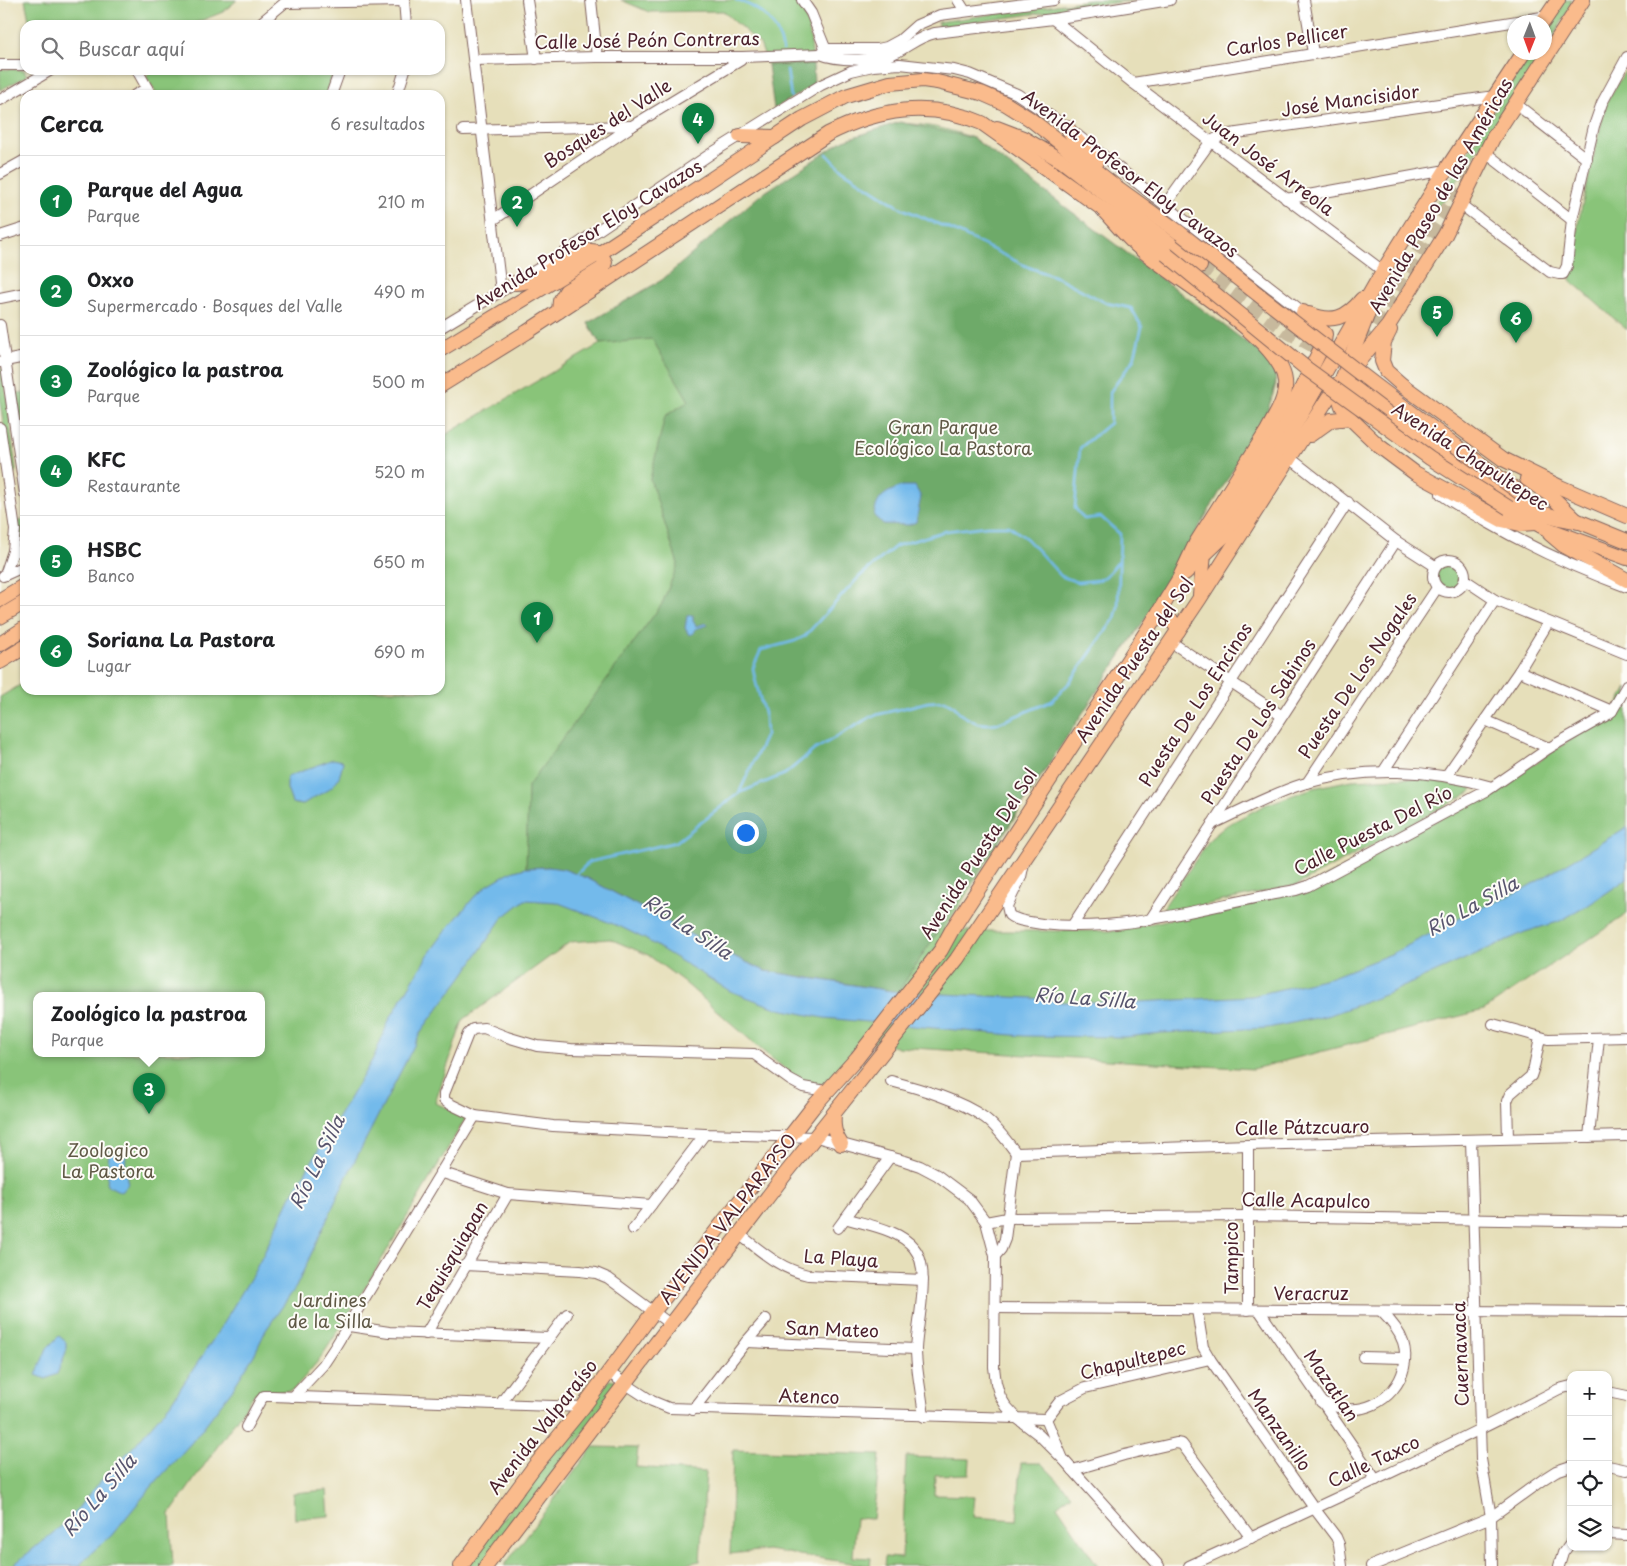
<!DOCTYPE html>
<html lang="es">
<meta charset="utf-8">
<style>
:root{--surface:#fff;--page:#f6f6f6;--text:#202124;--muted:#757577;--line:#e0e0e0;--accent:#0b8043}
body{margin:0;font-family:"Playpen Sans",sans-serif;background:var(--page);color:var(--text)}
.controls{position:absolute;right:15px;bottom:15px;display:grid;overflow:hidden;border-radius:10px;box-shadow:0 1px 4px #0004}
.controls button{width:45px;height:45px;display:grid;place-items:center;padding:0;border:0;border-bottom:1px solid var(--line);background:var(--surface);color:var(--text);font:25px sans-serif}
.compass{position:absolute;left:1507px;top:15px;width:45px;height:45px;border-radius:50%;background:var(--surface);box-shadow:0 1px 4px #0004;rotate:181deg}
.you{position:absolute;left:745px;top:832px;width:18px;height:18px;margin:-12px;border:4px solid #fff;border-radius:50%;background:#1a73e8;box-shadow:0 0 0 8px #1a73e833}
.badge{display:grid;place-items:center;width:32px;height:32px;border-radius:50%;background:var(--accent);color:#fff;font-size:16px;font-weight:700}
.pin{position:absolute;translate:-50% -41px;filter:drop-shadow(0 1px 2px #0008)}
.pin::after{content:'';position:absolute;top:26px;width:18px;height:15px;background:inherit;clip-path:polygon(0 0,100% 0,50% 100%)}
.popup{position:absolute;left:33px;top:992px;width:232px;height:65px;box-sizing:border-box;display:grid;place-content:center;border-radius:10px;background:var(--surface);filter:drop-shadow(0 1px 4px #0005);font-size:16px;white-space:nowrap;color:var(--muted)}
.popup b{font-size:19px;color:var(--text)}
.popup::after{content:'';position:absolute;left:50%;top:100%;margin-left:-10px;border:10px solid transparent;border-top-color:var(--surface)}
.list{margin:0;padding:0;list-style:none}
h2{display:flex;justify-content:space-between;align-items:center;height:65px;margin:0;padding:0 20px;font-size:21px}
h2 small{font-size:16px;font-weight:400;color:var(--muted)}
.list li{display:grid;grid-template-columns:32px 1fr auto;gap:15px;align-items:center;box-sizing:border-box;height:90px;padding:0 20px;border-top:1px solid var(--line)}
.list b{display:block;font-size:19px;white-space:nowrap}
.list p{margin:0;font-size:16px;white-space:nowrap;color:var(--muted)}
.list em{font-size:16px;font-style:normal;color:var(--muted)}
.icon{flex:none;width:28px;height:28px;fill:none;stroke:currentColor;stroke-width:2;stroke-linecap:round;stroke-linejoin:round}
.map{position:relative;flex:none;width:1627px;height:1566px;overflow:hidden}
.search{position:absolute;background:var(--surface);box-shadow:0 1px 4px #0004;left:20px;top:20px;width:425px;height:55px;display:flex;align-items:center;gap:12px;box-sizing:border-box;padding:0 18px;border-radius:15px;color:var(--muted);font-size:19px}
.panel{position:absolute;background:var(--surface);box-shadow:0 1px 4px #0004;left:20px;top:90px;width:425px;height:605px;border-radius:15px}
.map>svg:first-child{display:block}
.green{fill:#89c479;stroke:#6a7252;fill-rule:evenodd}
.forest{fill:#6eaa69;stroke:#5c644a}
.water{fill:#73baeb;stroke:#5e6c8b}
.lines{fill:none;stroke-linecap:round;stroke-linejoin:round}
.stream{stroke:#73baeb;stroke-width:2.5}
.major-tunnel{stroke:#c7b99d;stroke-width:14;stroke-dasharray:14 7;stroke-linecap:butt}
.minor-casing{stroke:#81625d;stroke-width:12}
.major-casing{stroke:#81625d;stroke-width:16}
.minor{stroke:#fff;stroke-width:10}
.major{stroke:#fabb8c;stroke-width:14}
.major-bridge-casing{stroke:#81625d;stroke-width:16;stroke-linecap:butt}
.major-bridge{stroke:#fabb8c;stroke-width:14}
.labels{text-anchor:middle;stroke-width:4;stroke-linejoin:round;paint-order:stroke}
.street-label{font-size:18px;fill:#4a1f2b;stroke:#fdfcf7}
.park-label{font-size:18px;fill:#605946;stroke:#fdfcf7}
.water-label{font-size:19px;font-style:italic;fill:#58556e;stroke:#fdfcf7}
</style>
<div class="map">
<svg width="1627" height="1566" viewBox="0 0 1627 1566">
<rect width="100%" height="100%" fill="#fdfcf7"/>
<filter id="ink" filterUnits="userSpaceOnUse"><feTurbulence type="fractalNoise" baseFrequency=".02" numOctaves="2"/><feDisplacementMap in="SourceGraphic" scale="10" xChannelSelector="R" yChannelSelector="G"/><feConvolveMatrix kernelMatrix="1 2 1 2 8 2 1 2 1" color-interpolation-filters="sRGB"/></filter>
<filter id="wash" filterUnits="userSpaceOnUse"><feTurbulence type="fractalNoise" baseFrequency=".0096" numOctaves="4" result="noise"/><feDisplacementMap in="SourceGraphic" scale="20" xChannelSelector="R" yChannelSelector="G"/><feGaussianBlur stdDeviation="1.12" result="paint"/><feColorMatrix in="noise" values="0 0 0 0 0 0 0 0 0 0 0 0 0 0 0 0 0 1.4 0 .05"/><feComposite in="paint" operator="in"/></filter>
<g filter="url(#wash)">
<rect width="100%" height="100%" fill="#e6dfba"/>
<g class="green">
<path d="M25,0H237L223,12L190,25H30Z"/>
<path d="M621,0H797C810,20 811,41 813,65H768L760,44L723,11L649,12Z"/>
<path d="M1091,0H1135L938,27V22Z"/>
<path d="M1563,0H1572L1567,13L1545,51V29Z"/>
<path d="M1530,53H1543L1439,208L1435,205Z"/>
<path d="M1627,68V330L1570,280L1579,219L1606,103Z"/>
<path d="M0,69L24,70L27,76L0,90Z"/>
<path d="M329,70L332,76L326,95H157L146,76L150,72Z"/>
<path d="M897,123C925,124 946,128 973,138L1271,361L1276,384L1265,418L1161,574L1137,625L943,931H1118L1299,890L1490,793L1614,711L1627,688V914L1484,1010L1253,1069L897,1047L861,1041L825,1085L799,1080L764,1052L683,981L648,955L610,939L570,942L463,1020L435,1103L467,1116L345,1321L319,1360L294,1389L289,1391L255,1393L170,1514L173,1566H0V697L25,682V690H440V438L600,344L588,323L662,280L756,202ZM36,995H262V1053H36Z"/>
<path d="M0,366L3,369L16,470L14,474L12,475L0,403Z"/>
<path d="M25,392V447L17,393Z"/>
<path d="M25,520V550L18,546L17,521Z"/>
<circle cx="1449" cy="575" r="14"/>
<path d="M1397,778L1427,779L1472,788L1471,792L1297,885L1167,913L1163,908L1210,839L1227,825L1265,805L1313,788L1352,780Z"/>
<path d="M609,1380L615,1381L618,1388L483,1566H466Z"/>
<path d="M593,1447L638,1448L636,1467L706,1472L700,1561L676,1566H504Z"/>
<path d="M733,1450L880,1455L873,1519L856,1518L853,1557L871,1558L870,1566L767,1550L730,1554Z"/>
<path d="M906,1457L970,1459L969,1474L935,1475L934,1495L975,1496L973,1517L1017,1520L1021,1463H1041L1071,1494L1057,1506L1098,1566H884L885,1557L902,1558Z"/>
<path d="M327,1490L329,1516L295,1519L293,1493Z"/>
</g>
<g class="forest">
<path d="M768,65H813L814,84L774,109Z"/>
<path d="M900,122L973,138L1273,362C1279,381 1273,394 1267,412L1145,619L898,992L765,971L710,945L587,878L549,867L526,868L528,786L662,604L678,564L650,479L665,416L689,401L652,339L600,344L588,323L662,280L759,196L844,140Z"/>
</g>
<g class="water">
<path d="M902,486H915L921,497L916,522L909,525L883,524L874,516C877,496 885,493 902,486Z"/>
<path d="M693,615V621L696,626L707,623L708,625L695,629L694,633L689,635L685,628L687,616Z"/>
<path d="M333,759L343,761C339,792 324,789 302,805L292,803L287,789V777Z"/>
<path d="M1627,827V879L1587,906L1558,922L1525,932L1387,994L1330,1015L1268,1028L1161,1033L1125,1037L1024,1036L977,1032L824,1018L779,1009L730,991L645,939L621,927L556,902L525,900L502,918L462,977L422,1030L346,1178L296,1287L266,1330L254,1355L232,1390L192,1442L153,1485L111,1536L90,1554L79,1566H12L69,1520L92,1490L134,1446L170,1404L214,1338L253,1274L263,1255L290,1198L374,1057L389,1020L428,955L444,933L475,896L488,885L508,873L525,868L549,867L563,869L587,878L710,945L765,971L898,992L1032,998L1061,1002H1138L1252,996L1332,977L1391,954L1453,922L1475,910L1501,900L1528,887Z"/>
<path d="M109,1151L126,1153L125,1169L128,1184L121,1192L107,1185Z"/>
<path d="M59,1336L66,1342V1352L57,1374L46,1379L36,1375L47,1348Z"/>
</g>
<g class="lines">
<g class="stream">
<path d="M736,0C762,8 777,22 783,50"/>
<path d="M787,70L791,97"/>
<path d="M739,793L766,735L765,717L755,679L753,668L761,650L795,641L805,636L859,577L896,546L945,531L987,526H1009L1027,539L1061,576L1077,582L1099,580L1105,577L1119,561"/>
<path d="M575,876L589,862L676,842L739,793L785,774L814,750L872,716L928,702L945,701L954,706L960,714L969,719L977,723L987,724L999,723L1052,701L1070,682L1115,618L1118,607L1120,534L1101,517L1084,519L1075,508L1080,448L1110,423V392L1134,359L1142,327L1131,308L1106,303L1059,278L1028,267L959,233L901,208L842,170L827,154"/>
</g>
</g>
</g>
<g filter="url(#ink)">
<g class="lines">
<g class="major-tunnel">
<path d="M1200,266L1288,332L1312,345L1329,346"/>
<path d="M1357,339L1371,325L1471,171"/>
</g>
<g class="minor-casing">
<g id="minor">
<path d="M404,0L406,25"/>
<path d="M466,0L501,291"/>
<path d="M527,0L536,59"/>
<path d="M591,0L597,57"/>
<path d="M802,0L811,13L828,55"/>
<path d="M958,0L965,11"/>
<path d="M1304,0L1313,53"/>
<path d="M286,3L404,1"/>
<path d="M1053,19L1133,83L1383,271"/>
<path d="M258,25L288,0"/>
<path d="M820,54L826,49H878L887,47L900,40L917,25L940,15L1054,0"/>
<path d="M474,60L597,57H742L820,54C839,62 879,61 897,52C910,45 920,36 935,33L1053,19L1170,0"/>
<path d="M0,65H25"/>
<path d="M137,70L151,95"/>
<path d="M1133,83L1548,16"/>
<path d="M135,95L147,88"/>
<path d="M331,95L340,70"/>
<path d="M397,95L405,70"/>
<path d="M0,100L51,70"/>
<path d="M1516,104L1587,159"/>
<path d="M463,130L632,126"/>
<path d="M1486,153L1572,220"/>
<path d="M0,174L25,160"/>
<path d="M1286,199L1446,170"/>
<path d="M1460,204L1550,272L1559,274H1563L1567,266L1572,220L1594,126L1602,103L1627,57"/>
<path d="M1165,205L1211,141L1223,135L1495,96"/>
<path d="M493,220L632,126L741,60L742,57"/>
<path d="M0,236L25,228"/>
<path d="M0,298L25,293"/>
<path d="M0,325L25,494"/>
<path d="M440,328L566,252L715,151L821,85L851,71L873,66L900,64L954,70L970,74L1017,94L1067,127L1165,205L1303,312"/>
<path d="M0,362L25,357"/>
<path d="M0,428L15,530L13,551L5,575"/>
<path d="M1290,458L1396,541L1435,566"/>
<path d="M1441,494C1455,505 1472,513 1487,522C1532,548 1578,569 1627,587"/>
<path d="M13,551L25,552"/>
<circle cx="1449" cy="576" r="16"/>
<path d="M3,576L25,566"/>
<path d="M1465,580L1495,600L1627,654"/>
<path d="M1171,642L1282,716"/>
<path d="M1519,671L1612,711"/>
<path d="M1485,720L1549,748"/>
<path d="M1383,772L1495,600"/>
<path d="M1446,776L1519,671L1548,623"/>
<path d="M1307,783L1437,588"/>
<path d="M1212,824C1242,810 1271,794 1303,784C1364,766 1431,769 1492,787"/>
<path d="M1024,863L1021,877L1007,906L1009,915C1018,922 1031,922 1042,924C1128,934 1212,904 1296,890L1308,886L1488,790L1549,748L1607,715L1612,711L1627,685"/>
<path d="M1150,920L1396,541"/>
<path d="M1072,926L1348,502"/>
<path d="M1493,1024L1548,1039L1627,1037"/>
<path d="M891,1081C921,1089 960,1100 985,1118C997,1127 1007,1141 1016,1153"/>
<path d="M826,1091L803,1087L790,1080L754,1054L571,1049L537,1046L507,1037L484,1028L473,1029L468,1034L444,1094V1100L448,1103L475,1116L553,1126L705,1134L816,1137L905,1161L920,1166L937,1175L969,1199L986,1222L995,1256"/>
<path d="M1589,1137L1599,1038"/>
<path d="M1508,1138L1507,1101L1510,1094L1531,1076L1534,1067L1540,1038"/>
<path d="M1471,1140L1481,1459L1491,1517L1492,1566"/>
<path d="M1248,1145V1310"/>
<path d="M1016,1153L1248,1145L1627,1136"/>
<path d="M1016,1153L1005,1239L1001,1249L995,1256L994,1367L996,1383L1000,1396L1006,1406L1018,1419L1039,1435L1063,1459L1159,1566"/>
<path d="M440,1172L508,1194L651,1205"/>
<path d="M845,1218C867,1225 899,1229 914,1248C932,1269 917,1322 916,1349C916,1371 922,1395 924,1417"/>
<path d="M986,1222L1007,1218L1248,1216L1627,1222"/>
<path d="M838,1228L890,1157"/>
<path d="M633,1229L705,1134"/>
<path d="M739,1234C761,1251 780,1269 808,1275L923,1280"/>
<path d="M465,1265L580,1271L596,1273L608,1278L670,1324"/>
<path d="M996,1308L1627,1312"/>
<path d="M1197,1310L1203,1347L1210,1359L1314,1508L1336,1537L1339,1544L1342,1566"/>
<path d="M1259,1310L1376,1480"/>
<path d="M349,1326L389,1332L549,1338"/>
<path d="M426,1334L508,1194"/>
<path d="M746,1342L916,1349"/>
<path d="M1363,1357L1404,1358"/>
<path d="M609,1373L652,1401L669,1408L1046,1419L1063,1459"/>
<path d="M1608,1392L1627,1396"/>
<path d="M293,1397L323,1365L335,1347L475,1116"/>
<path d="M1321,1402C1330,1405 1339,1408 1348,1409C1383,1412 1414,1377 1403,1342C1399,1330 1390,1320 1381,1311"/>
<path d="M500,1404L567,1314"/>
<path d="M693,1410L746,1342L766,1319"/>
<path d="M1046,1419L1060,1401L1085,1388L1210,1359"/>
<path d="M246,1427L260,1401L264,1396H272L583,1407"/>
<path d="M1608,1466L1627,1470"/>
<path d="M1073,1470L1124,1455L1176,1443L1182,1444L1251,1538"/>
<path d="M1608,1534L1627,1535"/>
<path d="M1189,1566C1314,1509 1438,1452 1559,1389L1571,1386"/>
<path d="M1371,1566L1491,1517L1545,1478L1556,1471L1571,1466"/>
<path d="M1559,1566L1563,1553L1571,1542"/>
</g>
</g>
<g class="major-casing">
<g id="major">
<path d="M1543,22L1558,0"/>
<path d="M1067,127L1072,135L1096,162"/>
<path d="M997,128L1023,138L1062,161L1200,266"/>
<path d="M740,136L775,137"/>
<path d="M515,283C524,283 531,281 539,277C557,268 578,243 600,253L605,262L603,268L566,291L560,301L559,311"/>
<path d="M1368,313L1341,382L1340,400L1342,406L1350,418L1379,446L1415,473L1502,520L1520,524L1535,523"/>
<path d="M1309,314C1332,323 1346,319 1362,299"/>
<path d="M1390,330L1384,342L1382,361L1386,371L1402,385L1503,459L1560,487L1627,516"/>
<path d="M440,350L600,253L802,119L846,96L890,83L923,80L937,82L981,93L1006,104L1030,119L1115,186L1180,233"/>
<path d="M1335,385L1344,382C1363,392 1380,406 1397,419C1450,460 1507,511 1575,521"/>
<path d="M440,386L527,332L828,134C878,109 928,100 982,123L1166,254"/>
<path d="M1310,435L1331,420L1350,418"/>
<path d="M1527,479L1550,495L1578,522"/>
<path d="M1509,508L1545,528L1627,558"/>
<path d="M1568,517L1627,541"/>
<path d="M1550,534L1563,545L1627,580"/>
<path d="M1185,573L1224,536L1277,456L1383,271L1446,170L1524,52"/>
<path d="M1200,595L1204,554L1211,538L1295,402L1324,342L1325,334L1303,312"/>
<path d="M0,600L25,585"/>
<path d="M0,617L25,602"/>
<path d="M1154,620C1166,617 1174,619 1178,631"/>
<path d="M0,644L25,628"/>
<path d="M0,662L25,647"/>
<path d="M834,1114C833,1126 834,1133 841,1144"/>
<path d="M461,1566L534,1467L583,1407L654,1311L813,1107L857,1058L941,950L953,928L1154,620L1179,579L1196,543L1267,431C1275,416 1287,399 1285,381C1281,337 1169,276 1136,245C1125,235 1115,223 1105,212"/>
<path d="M486,1566L783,1177L957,959L1200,598L1328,398L1388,326L1445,235L1493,138L1583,0"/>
</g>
</g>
<use href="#minor" class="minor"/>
<use href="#major" class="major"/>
<g class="major-bridge-casing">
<g id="major-bridge">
<path d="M1180,233C1293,322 1405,410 1522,494"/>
<path d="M1166,254L1307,369L1430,458L1509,508"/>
</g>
</g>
<use href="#major-bridge" class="major-bridge"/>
</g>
</g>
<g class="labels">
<g class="street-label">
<text transform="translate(647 41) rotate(-1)" y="6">Calle José Peón Contreras</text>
<text transform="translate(1287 41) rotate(-9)" y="6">Carlos Pellicer</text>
<text transform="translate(1350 101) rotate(-8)" y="6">José Mancisidor</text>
<text transform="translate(608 124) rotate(-33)" y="6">Bosques del Valle</text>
<text transform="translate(1268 164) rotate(37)" y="6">Juan José Arreola</text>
<text transform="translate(1130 174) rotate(37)" y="6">Avenida Profesor Eloy Cavazos</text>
<text transform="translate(1441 196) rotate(-60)" y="6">Avenida Paseo de las Américas</text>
<text transform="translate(588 235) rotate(-32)" y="6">Avenida Profesor Eloy Cavazos</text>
<text transform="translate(1470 457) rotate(33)" y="6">Avenida Chapultepec</text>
<text transform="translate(1135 660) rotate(-56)" y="6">Avenida Puesta del Sol</text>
<text transform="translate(1358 676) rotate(-56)" y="6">Puesta De Los Nogales</text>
<text transform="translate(1196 705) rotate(-57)" y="6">Puesta De Los Encinos</text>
<text transform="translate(1259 722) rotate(-57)" y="6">Puesta De Los Sabinos</text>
<text transform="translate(1373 831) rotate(-27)" y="6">Calle Puesta Del Río</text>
<text transform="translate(979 854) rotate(-57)" y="6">Avenida Puesta Del Sol</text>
<text transform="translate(1302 1128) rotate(-1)" y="6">Calle Pátzcuaro</text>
<text transform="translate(1306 1201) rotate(1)" y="6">Calle Acapulco</text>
<text transform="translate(728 1219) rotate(-52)" y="6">AVENIDA VALPARA?SO</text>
<text transform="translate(453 1256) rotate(-60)" y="6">Tequisquiapan</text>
<text transform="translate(1232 1258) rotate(-90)" y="6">Tampico</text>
<text transform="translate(841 1259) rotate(4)" y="6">La Playa</text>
<text x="1311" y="1300">Veracruz</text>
<text transform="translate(832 1330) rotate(2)" y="6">San Mateo</text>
<text transform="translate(1461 1354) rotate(-92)" y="6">Cuernavaca</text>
<text transform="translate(1133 1361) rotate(-14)" y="6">Chapultepec</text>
<text transform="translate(1331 1386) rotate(56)" y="6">Mazatlan</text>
<text transform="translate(809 1397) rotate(2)" y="6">Atenco</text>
<text transform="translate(543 1427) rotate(-52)" y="6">Avenida Valparaíso</text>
<text transform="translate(1279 1430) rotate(55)" y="6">Manzanillo</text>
<text transform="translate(1374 1462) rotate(-25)" y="6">Calle Taxco</text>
</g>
<g class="park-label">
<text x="943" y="434">Gran Parque<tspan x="943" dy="21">Ecológico La Pastora</tspan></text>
<text x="108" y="1157">Zoologico<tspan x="108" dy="21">La Pastora</tspan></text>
<text x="330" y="1307">Jardines<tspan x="330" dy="21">de la Silla</tspan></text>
</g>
<g class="water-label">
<text transform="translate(1472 906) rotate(-29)" y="7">Río La Silla</text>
<text transform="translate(688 927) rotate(33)" y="7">Río La Silla</text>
<text transform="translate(1085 998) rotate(4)" y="7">Río La Silla</text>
<text transform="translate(317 1162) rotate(-64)" y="7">Río La Silla</text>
<text transform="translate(99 1495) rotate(-49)" y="7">Río La Silla</text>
</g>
</g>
</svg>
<div class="controls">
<button>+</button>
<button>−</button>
<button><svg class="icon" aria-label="locate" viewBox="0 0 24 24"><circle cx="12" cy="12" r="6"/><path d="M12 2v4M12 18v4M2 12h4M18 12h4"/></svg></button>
<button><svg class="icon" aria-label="layers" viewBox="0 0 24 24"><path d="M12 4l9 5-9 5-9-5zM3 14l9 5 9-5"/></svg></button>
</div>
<svg class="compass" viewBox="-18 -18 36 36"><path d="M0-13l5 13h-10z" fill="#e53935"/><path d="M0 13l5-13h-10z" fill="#757577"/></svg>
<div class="you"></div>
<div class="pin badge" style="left:537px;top:643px">1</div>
<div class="pin badge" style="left:517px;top:227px">2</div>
<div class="pin badge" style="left:149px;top:1114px">3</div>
<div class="popup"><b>Zoológico la pastroa</b>Parque</div>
<div class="pin badge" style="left:698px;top:144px">4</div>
<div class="pin badge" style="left:1437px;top:337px">5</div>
<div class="pin badge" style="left:1516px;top:343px">6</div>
<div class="search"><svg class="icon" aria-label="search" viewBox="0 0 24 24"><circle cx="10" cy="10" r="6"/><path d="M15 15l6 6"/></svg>Buscar aquí</div>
<section class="panel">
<h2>Cerca<small>6 resultados</small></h2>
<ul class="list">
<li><span class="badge">1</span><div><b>Parque del Agua</b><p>Parque</p></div><em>210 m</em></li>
<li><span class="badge">2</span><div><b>Oxxo</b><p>Supermercado · Bosques del Valle</p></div><em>490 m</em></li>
<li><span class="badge">3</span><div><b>Zoológico la pastroa</b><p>Parque</p></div><em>500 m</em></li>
<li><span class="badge">4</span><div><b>KFC</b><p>Restaurante</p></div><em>520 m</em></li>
<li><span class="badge">5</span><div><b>HSBC</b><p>Banco</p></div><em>650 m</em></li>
<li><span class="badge">6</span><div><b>Soriana La Pastora</b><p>Lugar</p></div><em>690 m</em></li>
</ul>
</section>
</div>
